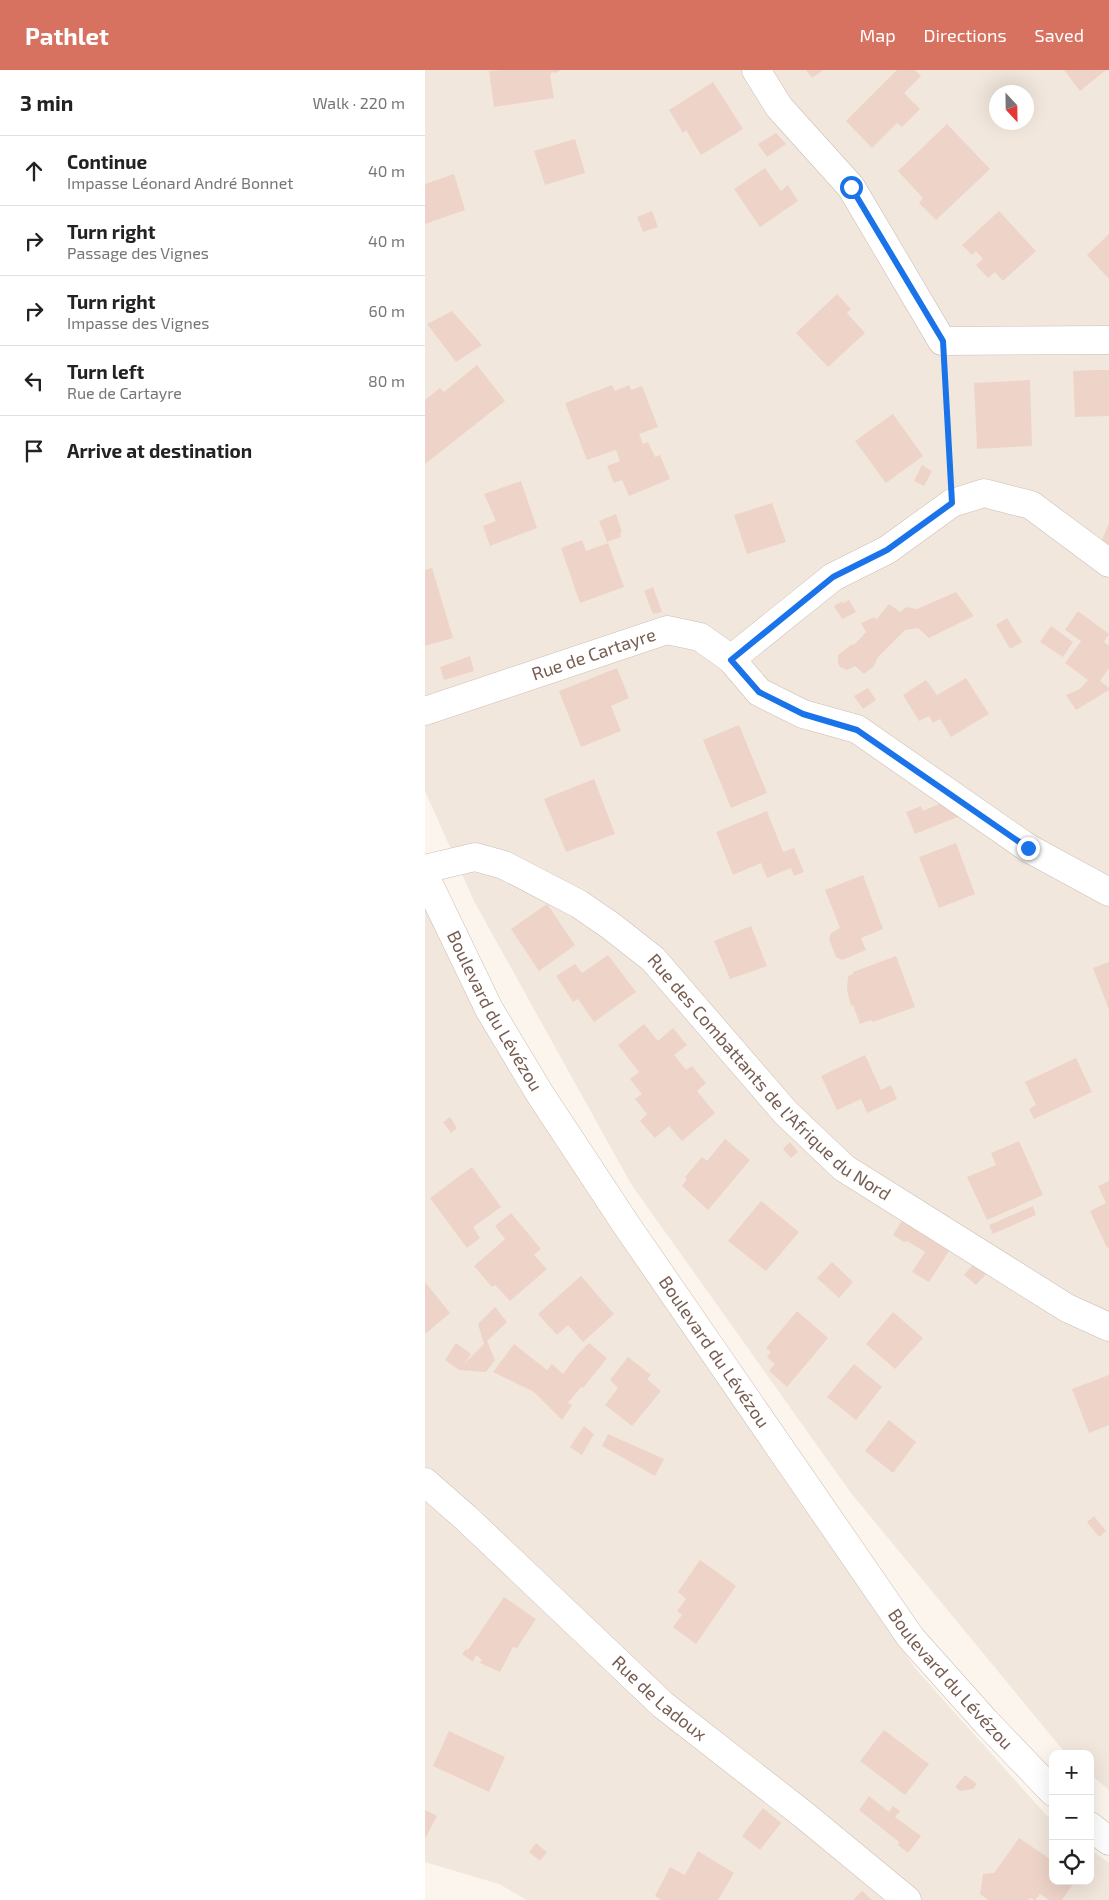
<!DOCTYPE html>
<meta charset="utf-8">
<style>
:root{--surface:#fff;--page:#f6f6f6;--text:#222;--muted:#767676;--line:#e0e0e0;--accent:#d87260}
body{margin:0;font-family:"Exo 2",sans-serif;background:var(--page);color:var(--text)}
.controls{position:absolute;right:15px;bottom:15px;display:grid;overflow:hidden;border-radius:10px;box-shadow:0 5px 20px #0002}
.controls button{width:45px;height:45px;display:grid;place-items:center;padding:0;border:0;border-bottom:1px solid var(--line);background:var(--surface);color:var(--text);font:25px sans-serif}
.compass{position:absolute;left:564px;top:15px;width:45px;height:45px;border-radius:50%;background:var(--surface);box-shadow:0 5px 20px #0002;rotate:158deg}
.stop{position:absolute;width:15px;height:15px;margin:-11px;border:4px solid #1a73e8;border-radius:50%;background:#fff}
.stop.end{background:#1a73e8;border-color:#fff;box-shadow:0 1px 5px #0008}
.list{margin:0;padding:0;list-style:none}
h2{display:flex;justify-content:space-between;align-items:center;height:65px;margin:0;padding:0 20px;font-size:21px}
h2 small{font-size:16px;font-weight:400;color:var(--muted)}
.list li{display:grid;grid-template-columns:32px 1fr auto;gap:15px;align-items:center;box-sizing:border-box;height:70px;padding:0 20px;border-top:1px solid var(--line)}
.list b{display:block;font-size:19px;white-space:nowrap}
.list p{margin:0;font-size:16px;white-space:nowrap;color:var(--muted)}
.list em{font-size:16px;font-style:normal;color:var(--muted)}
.icon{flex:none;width:28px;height:28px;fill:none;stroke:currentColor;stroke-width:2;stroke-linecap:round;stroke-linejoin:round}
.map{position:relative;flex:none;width:684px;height:1830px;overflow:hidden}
header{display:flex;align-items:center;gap:30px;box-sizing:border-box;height:70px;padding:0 25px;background:var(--accent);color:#fff}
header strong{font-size:24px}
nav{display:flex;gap:28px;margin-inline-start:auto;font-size:18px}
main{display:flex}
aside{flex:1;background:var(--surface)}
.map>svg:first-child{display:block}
.residential{fill:#f2e7dc;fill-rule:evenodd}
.building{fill:#eed4c8}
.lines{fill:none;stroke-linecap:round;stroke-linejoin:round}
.minor-casing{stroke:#cdbdb3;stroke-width:29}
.path{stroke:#d4b7aa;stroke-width:3;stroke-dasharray:1 4;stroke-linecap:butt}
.minor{stroke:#fff;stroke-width:28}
.route{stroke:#1a73e8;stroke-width:6}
.labels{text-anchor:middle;stroke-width:4;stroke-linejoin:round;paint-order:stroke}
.street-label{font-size:18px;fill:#765c51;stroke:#fef9f4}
</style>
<header>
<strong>Pathlet</strong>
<nav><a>Map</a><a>Directions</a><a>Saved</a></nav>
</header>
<main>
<aside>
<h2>3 min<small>Walk · 220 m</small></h2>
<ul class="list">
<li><svg class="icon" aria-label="ahead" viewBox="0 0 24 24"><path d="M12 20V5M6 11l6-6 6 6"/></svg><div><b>Continue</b><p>Impasse Léonard André Bonnet</p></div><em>40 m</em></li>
<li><svg class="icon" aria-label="right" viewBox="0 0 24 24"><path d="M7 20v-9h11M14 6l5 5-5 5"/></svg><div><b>Turn right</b><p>Passage des Vignes</p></div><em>40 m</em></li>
<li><svg class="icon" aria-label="right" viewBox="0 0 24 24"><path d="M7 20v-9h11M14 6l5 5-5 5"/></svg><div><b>Turn right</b><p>Impasse des Vignes</p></div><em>60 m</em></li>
<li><svg class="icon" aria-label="left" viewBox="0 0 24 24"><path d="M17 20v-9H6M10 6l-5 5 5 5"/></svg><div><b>Turn left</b><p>Rue de Cartayre</p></div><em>80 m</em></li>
<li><svg class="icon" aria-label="arrive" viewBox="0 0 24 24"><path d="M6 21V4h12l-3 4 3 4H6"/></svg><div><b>Arrive at destination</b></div></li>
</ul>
</aside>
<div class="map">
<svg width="684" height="1830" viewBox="0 0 684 1830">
<rect width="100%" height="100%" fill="#fbf5ee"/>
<g class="residential">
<path d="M0,0H684V1720L665,1704V1684H642L637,1679L426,1423L206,1114L49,831L0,721ZM572,22H602V52H572Z"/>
<path d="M0,825L68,967L187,1159L490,1598L621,1745L628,1750V1811H665V1779L684,1793V1830H102L74,1814L0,1792Z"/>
</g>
<g class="building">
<path d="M77,0H137L130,3L127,2L125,5L129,28L69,37L64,1Z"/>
<path d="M381,0H398L387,8Z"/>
<path d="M472,0H490L496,6L479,23L495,39L477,57L472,53L447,78L421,51Z"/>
<path d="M639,0H681L655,21Z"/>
<path d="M288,12L318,59L276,85L261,60L258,63L244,40Z"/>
<path d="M522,54L565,99L511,150L494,133L498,128L473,101Z"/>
<path d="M351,63L361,74L342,87L333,74Z"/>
<path d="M150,69L160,103L120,115L109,81Z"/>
<path d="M340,98L356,121L363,115L373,131L335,157L309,119Z"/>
<path d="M29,104L40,140L0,154V114Z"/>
<path d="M227,141L233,157L218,162L212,147Z"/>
<path d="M574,141L611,181L578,211L570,202L563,208L551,195L558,189L551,181L547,185L537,175Z"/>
<path d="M684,164V209L662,185Z"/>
<path d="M412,224L426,239L422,243L440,263L403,297L371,263Z"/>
<path d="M27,241L57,275L31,292L2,254Z"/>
<path d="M52,295L80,331L0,394V330L15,318L19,322Z"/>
<path d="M670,300H684V346L650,347L648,301Z"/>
<path d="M605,310L607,376L552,379L549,313Z"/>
<path d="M187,315L190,321L204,315L206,320L217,316L233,357L214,364L218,374L223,372L230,387L235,385L245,409L204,426L197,410L189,413L182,396L195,391L191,380L162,390L140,333Z"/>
<path d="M468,344L498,386L461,413L430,371Z"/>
<path d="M497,395L507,401L499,416L489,411Z"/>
<path d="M96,411L112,458L65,476L58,456L71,451L59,424Z"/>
<path d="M347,433L361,472L322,484L309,445Z"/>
<path d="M191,444L197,462L195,463L196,467L182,472L174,451Z"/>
<path d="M684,453V479L675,475Z"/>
<path d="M157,470L161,481L183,473L199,517L155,533L136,478Z"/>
<path d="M7,498L28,568L0,576V500Z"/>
<path d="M228,517L237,542L228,544L219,521Z"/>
<path d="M531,522L549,546L504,568L493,558L480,560L453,587L449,596L439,604L430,596L422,600L415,597L413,593V585L426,575L430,574L441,562L436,553L450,547L451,550L464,534L475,542L481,537L492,539Z"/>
<path d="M424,530L431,542L417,549L409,536L418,531L417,534Z"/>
<path d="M653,541L684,564L679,572L684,576V598L675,611L684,618V620L651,640L641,625L655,619L663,610L640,593L656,571L640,560Z"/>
<path d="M582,548L597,572L585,579L571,555Z"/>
<path d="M626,556L648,572L638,587L615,572Z"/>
<path d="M45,586L49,601L19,610L15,597Z"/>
<path d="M192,598L204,628L186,636L196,661L156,677L134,621Z"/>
<path d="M541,608L564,644L526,667L515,649L508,653L504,646L494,651L478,625L501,610L512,625Z"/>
<path d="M443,618L451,630L438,639L429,626Z"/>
<path d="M314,655L342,723L306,738L278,670Z"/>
<path d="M169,709L190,764L141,782L119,729Z"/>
<path d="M516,733L535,746L490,764L481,742L496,736L498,741Z"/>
<path d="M342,741L358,782L369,778L379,802L369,806L366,798L342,808L336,793L308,805L291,762Z"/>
<path d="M531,773L550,824L514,838L494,787Z"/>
<path d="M438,805L458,859L436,868L441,880L417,890L411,887L404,869L406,863L415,858L400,820Z"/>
<path d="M122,834L150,875L114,901L86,859Z"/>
<path d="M326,856L342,896L305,909L289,871Z"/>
<path d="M183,885L211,922L169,952L153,929L148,932L131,906L150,894L157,903Z"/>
<path d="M471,886L490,937L448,952L446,950L435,954L428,935L426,936L422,920L423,906L428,904V902Z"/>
<path d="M684,892V940L668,898Z"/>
<path d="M219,954L233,971L248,958L262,975L249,985L261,1000L267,996L281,1013L272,1021L290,1043L257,1071L244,1056L230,1068L215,1051L222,1044L210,1029L217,1024L205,1009L214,1002L193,975Z"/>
<path d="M440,985L456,1020L466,1015L472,1029L442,1043L436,1029L412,1040L396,1006Z"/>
<path d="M651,988L667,1022L609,1049L604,1039L611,1035L600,1012Z"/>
<path d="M25,1047L32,1058L26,1063L18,1052Z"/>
<path d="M300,1069L325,1090L283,1140L257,1116L262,1109L260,1107L277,1087L282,1091Z"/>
<path d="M594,1071L618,1125L562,1150L542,1107L571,1095L566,1083Z"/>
<path d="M365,1072L373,1082L366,1088L358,1079Z"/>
<path d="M47,1097L76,1137L48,1157L55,1168L42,1178L5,1128Z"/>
<path d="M684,1111V1177L682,1178L665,1141L681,1133L673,1116Z"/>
<path d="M336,1131L374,1162L341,1201L303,1171Z"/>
<path d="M608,1136L611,1145L568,1164L564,1155Z"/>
<path d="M86,1143L116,1179L109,1185L122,1199L85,1231L70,1215L67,1217L49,1196L80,1169L70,1156Z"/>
<path d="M478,1149L526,1178L504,1212L487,1202L500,1182L482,1171L479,1172L468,1165Z"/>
<path d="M407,1192L428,1212L414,1228L392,1208Z"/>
<path d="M550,1192L562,1203L551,1215L539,1205Z"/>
<path d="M156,1206L189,1244L158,1272L143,1255L132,1265L113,1244Z"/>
<path d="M0,1212L25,1243L0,1264Z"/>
<path d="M70,1237L82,1252L62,1271L70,1290L61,1302L34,1300L20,1290L31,1273L46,1284L39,1294L59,1274L53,1254Z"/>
<path d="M372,1241L403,1268L362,1317L344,1301L350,1294L342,1287L346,1282L341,1278Z"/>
<path d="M468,1242L498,1268L470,1299L441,1274Z"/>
<path d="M164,1273L182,1288L158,1318L156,1317L143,1333L147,1335L137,1350L109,1322L68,1302L89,1274L122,1300L127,1294L138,1304L153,1284Z"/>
<path d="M203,1287L226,1305L222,1309L236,1321L207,1356L180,1335L193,1318L185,1310Z"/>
<path d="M429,1294L457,1317L431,1350L402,1327Z"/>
<path d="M684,1305V1355L664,1363L647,1319Z"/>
<path d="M464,1350L491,1372L468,1403L440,1381Z"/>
<path d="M159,1356L169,1364L157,1385L145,1377Z"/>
<path d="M183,1364L239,1389L230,1406L177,1376Z"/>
<path d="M669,1446L681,1461L674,1467L662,1452Z"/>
<path d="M275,1490L311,1516L271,1574L248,1557L257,1545L252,1541L261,1529L253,1522Z"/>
<path d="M79,1527L111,1549L92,1578L88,1577L75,1602L55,1593L57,1590L51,1585L48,1592L37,1584L41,1579L43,1580Z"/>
<path d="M459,1660L504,1694L480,1725L435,1691Z"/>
<path d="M24,1661L80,1687L64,1722L8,1696Z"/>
<path d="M540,1705L552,1714L548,1719L535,1721L530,1717Z"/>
<path d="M444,1726L464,1742L468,1736L475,1741L470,1747L496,1766L483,1783L473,1775L474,1772L434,1740Z"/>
<path d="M338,1738L356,1753L335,1780L317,1766Z"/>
<path d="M0,1740L12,1746L0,1769Z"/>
<path d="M594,1768L628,1791V1811H650L637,1830H624L615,1824L610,1830L605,1828L603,1830H563L555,1824L558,1804L569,1803Z"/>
<path d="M111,1773L122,1782L115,1791L104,1782Z"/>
<path d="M273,1781L309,1803L293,1830H236L230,1826L245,1797L260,1805Z"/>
<path d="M437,1821L447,1830H428Z"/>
</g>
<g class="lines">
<g class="minor-casing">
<g id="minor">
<path d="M331,0L354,37L426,117L517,271L684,270"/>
<path d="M306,589L408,507L462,480L527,433L559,423L606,435L684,493"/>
<path id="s1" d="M0,641L242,560L275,567L306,589L334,622L378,644L432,659L603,778L684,822"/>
<path id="s2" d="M0,799L50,787L79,795L154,834L186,856L228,889L361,1043L419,1098L642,1238L684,1257"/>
<path id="s3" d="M0,806L64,939L115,1024L200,1153L486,1568L561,1652L628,1722"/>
<path id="s4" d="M0,1412L41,1448L238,1635L379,1745L482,1830"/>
<path d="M665,1756L684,1771"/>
</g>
</g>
<path class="path" d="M519,299L525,403"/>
<use href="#minor" class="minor"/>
</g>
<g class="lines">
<path class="route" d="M426,117L518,271L527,433L462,480L408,507L306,590L334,622L378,644L432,660L603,778"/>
</g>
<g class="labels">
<g class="street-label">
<text dy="6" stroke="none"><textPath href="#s1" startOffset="178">Rue de Cartayre</textPath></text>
<text dy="6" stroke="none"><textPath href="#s3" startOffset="152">Boulevard du Lévézou</textPath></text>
<text dy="6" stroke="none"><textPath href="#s2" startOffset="425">Rue des Combattants de l'Afrique du Nord</textPath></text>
<text dy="6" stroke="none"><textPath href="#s3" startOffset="558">Boulevard du Lévézou</textPath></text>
<text dy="6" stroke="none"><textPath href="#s3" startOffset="962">Boulevard du Lévézou</textPath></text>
<text dy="6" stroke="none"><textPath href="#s4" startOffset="319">Rue de Ladoux</textPath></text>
</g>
</g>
</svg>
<div class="controls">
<button>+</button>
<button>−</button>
<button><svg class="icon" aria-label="locate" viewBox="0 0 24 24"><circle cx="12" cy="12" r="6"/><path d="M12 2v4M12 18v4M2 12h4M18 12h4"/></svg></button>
</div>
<svg class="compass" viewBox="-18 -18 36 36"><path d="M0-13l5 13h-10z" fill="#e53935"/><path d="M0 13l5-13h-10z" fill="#767676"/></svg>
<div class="stop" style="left:426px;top:117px"></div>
<div class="stop end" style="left:603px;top:778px"></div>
</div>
</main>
